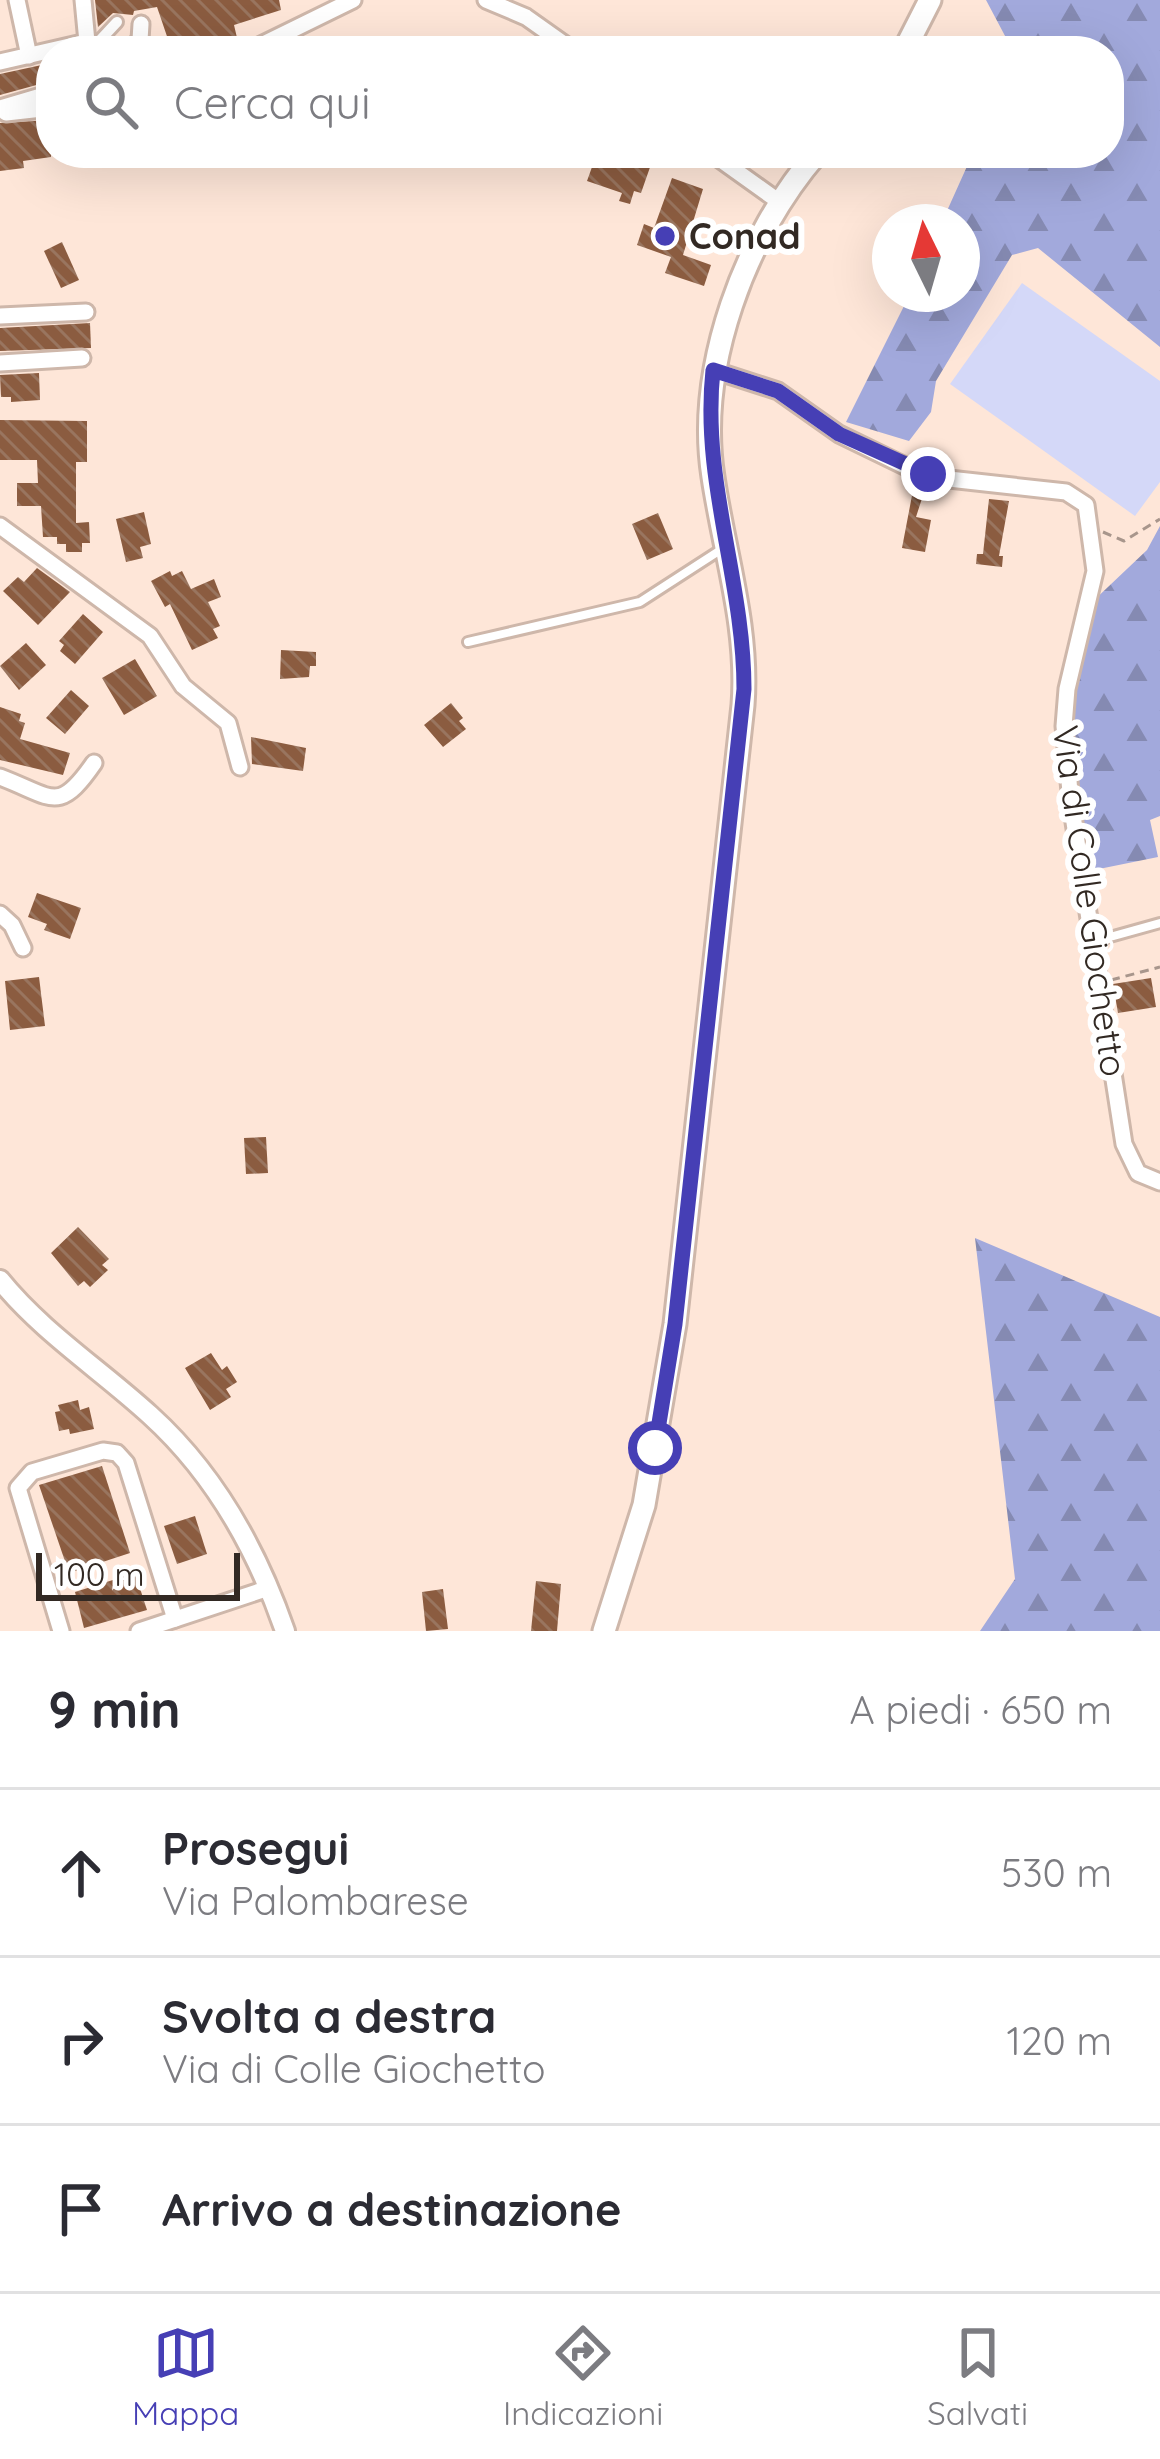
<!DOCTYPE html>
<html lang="it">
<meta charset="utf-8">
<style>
:root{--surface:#fff;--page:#f2f2f3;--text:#2b2b33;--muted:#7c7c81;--line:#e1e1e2;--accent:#463fb5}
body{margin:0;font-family:Quicksand,sans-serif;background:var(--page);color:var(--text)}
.compass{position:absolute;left:872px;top:204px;width:108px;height:108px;border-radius:50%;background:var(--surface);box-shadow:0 12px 48px #0002;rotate:355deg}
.scale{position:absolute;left:36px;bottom:30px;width:204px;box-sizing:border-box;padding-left:12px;border:6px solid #322923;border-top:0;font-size:33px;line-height:42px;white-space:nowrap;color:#322923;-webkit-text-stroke:9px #fff;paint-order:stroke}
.stop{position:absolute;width:36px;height:36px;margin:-27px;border:9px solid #463fb5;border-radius:50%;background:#fff}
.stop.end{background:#463fb5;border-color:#fff;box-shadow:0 3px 12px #0008}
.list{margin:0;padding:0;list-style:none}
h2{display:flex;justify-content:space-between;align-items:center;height:156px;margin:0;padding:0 48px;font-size:51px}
h2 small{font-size:39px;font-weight:400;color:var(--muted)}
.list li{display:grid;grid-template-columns:78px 1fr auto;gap:36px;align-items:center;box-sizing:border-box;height:168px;padding:0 48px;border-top:3px solid var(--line)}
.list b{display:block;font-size:45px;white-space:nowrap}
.list p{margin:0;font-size:39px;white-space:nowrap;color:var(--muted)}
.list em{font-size:39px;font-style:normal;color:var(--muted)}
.icon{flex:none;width:66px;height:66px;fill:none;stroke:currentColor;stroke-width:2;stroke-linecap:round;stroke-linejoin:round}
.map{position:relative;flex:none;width:1160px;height:1631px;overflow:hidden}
.search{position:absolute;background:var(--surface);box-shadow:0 12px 48px #0002;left:36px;right:36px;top:36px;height:132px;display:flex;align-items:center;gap:30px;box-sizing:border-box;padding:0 42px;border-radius:48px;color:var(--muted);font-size:45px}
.sheet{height:660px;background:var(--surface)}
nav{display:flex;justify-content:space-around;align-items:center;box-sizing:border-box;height:168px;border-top:3px solid var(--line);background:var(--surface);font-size:33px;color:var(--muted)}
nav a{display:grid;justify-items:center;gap:6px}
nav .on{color:var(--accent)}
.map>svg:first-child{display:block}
.forest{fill:url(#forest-firs)}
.green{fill:#d4d8f8}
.building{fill:url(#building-back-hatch)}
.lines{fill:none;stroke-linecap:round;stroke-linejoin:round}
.service-casing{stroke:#ceb7aa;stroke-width:14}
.pedestrian-casing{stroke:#ceb7aa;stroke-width:16}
.minor-casing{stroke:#ceb7aa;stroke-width:21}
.tertiary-casing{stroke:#ceb7aa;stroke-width:24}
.secondary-casing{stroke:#ceb7aa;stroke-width:27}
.path{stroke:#a8968c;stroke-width:3;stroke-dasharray:9 6;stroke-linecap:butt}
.service{stroke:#fff;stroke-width:8}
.pedestrian{stroke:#fff;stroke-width:10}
.minor{stroke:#fff;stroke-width:15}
.tertiary{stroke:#fff;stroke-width:18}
.secondary{stroke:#fff;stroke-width:21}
.route{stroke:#463fb5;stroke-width:15}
.poi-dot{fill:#463fb5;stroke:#fff;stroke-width:4.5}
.labels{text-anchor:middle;stroke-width:12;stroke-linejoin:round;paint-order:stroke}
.poi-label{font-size:36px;font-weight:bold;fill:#322923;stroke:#fff;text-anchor:start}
.street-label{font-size:36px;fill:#322923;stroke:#fff}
</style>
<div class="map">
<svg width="1160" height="1631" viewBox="0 0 1160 1631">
<defs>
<pattern id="forest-firs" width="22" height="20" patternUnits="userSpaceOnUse" patternTransform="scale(3)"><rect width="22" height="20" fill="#a2a9dc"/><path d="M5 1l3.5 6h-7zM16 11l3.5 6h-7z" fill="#858ab2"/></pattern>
<pattern id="building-back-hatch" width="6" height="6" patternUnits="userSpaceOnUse" patternTransform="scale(3)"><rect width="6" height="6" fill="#8b5c40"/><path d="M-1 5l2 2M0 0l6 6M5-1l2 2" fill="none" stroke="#99755f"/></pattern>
</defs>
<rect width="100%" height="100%" fill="#fee6d8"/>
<g class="forest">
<path d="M986,0H1160V347L1038,248L1012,255L936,381L931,412L909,441L846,422L910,294H962V222H942L973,153H1109V51H1013Z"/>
<path d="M1160,526V816L1150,820L1158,857L1094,870L1081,862L1061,710L1089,605L1147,550Z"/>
<path d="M975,1238L1160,1317V1631H980L1015,1579Z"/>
</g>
<path class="green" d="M1022,283L1160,381V482L1135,516L950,384Z"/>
<g class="building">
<path d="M95,0H279L281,10L234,25L238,42L201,51H172L157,7L134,11L133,15L113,13L98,27Z"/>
<path d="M51,63V81L0,95V74Z"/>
<path d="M51,120V157L23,161L24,168L0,171V123Z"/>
<path d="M597,153H655L641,193L634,191L630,204L619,201L622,193L587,181Z"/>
<path d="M672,178L703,189L683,255L711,265L704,286L665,273L671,257L637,245L644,224L654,228Z"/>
<path d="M62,242L79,280L61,288L44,251Z"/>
<path d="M90,323L91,348L0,351V328Z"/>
<path d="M39,373L40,400L11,402V397H1L0,375Z"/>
<path d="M0,420L87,421V462H76V523L89,522L90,543H82V552H66V544H57V537H43L41,506H17V483H38L37,460H0Z"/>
<path d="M914,485L925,489L916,517L931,520L925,552L902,548Z"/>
<path d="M989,499L1009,501L999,556H1003L1002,567L976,564L977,554H983Z"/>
<path d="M144,512L151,544L140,547L143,558L126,562L116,519Z"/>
<path d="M658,513L673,549L647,560L632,524Z"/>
<path d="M37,568L70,592L38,625L3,591L18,577L24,582Z"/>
<path d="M170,571L172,576L182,571L191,589L214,579L221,597L208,602L220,626L213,629L218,638L192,650L170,604L165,607L151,581Z"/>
<path d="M83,614L103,632L75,664L60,651L64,645L59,641Z"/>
<path d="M26,643L46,665L19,690L0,666Z"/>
<path d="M281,650L316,652V666H310L309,677L280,679Z"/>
<path d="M135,659L157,696L124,715L102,678Z"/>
<path d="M71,690L89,706L65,734L46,718Z"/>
<path d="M451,703L463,718L459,721L466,729L443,747L424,725Z"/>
<path d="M0,707L21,714L19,721L25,723L20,739L70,753L63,775L0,760Z"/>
<path d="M251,737L306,748L303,771L252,764Z"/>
<path d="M37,893L81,908L70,939L44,930L47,924L28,917Z"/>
<path d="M39,977L45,1026L10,1030L5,981Z"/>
<path d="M1151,978L1156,1007L1118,1013L1113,984Z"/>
<path d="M266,1137L268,1173L246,1174L244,1138Z"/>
<path d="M78,1227L109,1259L102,1265L108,1270L90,1287L84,1281L78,1286L51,1253Z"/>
<path d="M211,1353L222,1370L227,1366L237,1382L226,1389L231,1397L210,1410L185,1368Z"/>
<path d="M78,1400L80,1410L89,1407L94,1429L70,1434L69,1429L59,1431L55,1412L60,1411L58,1405Z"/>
<path d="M102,1466L130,1553L69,1573L39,1485Z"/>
<path d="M195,1516L207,1554L177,1564L164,1526Z"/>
<path d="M135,1573L147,1610L84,1628L75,1592Z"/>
<path d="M536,1581L561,1584L557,1631H531Z"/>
<path d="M443,1589L448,1629L426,1631L422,1592Z"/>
</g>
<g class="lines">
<g class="service-casing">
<g id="service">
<path d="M468,642L640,602L722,549"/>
<path d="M1092,942L1160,923"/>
</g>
</g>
<g class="pedestrian-casing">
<path id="pedestrian" d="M90,51L117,22"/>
</g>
<g class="minor-casing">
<g id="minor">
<path d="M17,0L29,56"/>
<path d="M83,0L87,42"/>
<path d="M486,0L526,17L574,51"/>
<path d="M128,51L140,40L141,24"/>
<path d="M249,51L353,0"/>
<path d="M0,62L87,42L90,49"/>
<path d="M0,108L51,93"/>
<path d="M6,113L51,108"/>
<path d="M711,153L781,203"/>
<path d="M0,316L86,312"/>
<path d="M0,363L82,358"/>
<path d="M713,370L778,391L839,434L911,469L949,479L1066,492L1086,505L1095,571L1067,689L1064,726L1071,803L1124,1144L1138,1173L1160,1182"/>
<path d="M0,526L150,636L183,686L228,723L240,767"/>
<path d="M0,777C53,797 58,815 94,763"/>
<path d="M0,914L12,925L23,948"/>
<path d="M61,1631L18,1488L32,1472L103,1451L117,1453L126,1463L175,1619"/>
<path d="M139,1631L269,1588"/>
</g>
</g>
<g class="tertiary-casing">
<path id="tertiary" d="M0,1280C42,1332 101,1370 150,1415C214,1473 257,1550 285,1631"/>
</g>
<g class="secondary-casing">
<g id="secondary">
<path d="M904,51L930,0"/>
<path d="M604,1631L644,1505L675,1324L743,705C749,627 724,552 713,477C696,367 745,236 817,153"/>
</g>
</g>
<g class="path">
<path d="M1103,532L1124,541L1160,519"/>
<path d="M1111,980L1160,967"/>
</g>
<use href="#service" class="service"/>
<use href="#pedestrian" class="pedestrian"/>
<use href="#minor" class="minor"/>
<use href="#tertiary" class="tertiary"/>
<use href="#secondary" class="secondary"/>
</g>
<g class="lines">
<path class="route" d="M655,1448L675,1324L744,689C744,580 701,481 713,370L778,391L839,434L928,474"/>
</g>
<circle class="poi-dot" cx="665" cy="236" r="12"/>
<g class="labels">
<g class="poi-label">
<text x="689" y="249">Conad</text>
</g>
<g class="street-label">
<text transform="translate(1090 901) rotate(82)" y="13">Via di Colle Giochetto</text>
</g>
</g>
</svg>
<svg class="compass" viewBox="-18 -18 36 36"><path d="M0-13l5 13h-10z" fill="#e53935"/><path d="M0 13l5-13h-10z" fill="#7c7c81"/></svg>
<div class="scale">100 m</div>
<div class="stop" style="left:655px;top:1448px"></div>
<div class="stop end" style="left:928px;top:474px"></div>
<div class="search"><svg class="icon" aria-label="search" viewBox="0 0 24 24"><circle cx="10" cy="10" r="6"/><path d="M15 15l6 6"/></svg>Cerca qui</div>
</div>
<section class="sheet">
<h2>9 min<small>A piedi · 650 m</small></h2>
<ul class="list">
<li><svg class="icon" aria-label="ahead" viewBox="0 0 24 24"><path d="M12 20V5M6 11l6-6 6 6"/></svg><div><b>Prosegui</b><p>Via Palombarese</p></div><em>530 m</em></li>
<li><svg class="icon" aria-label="right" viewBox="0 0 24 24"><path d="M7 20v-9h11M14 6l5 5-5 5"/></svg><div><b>Svolta a destra</b><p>Via di Colle Giochetto</p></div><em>120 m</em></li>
<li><svg class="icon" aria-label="arrive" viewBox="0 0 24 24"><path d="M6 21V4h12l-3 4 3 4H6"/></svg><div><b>Arrivo a destinazione</b></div></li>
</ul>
</section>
<nav>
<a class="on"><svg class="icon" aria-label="map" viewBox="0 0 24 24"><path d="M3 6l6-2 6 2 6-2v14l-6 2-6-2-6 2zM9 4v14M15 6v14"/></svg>Mappa</a>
<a><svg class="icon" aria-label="directions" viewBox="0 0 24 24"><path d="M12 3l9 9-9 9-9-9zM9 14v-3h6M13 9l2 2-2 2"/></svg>Indicazioni</a>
<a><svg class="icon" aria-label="saved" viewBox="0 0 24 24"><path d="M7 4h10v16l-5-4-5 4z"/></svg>Salvati</a>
</nav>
